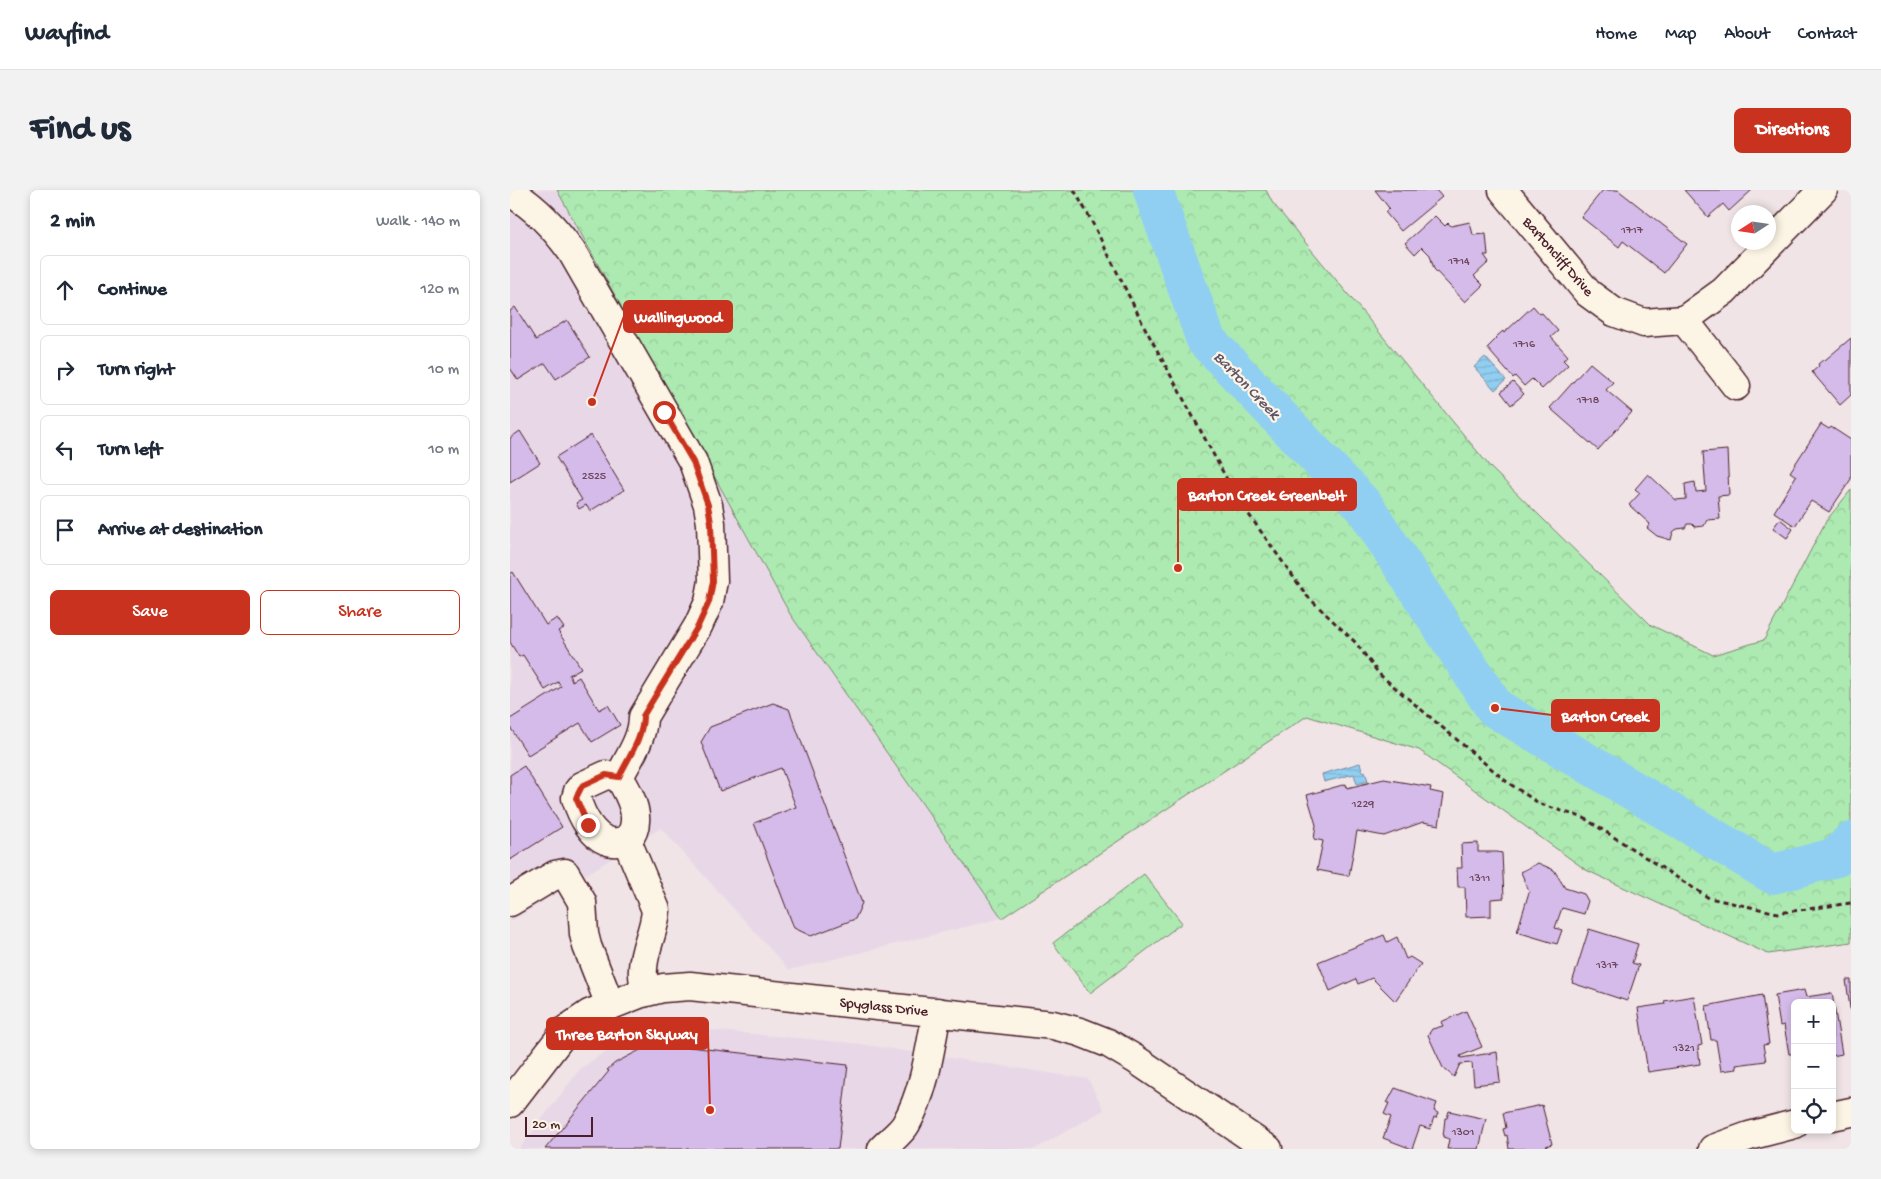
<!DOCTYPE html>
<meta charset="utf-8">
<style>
:root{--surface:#fff;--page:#f2f2f3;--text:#1f2937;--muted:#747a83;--line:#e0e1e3;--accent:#c8321e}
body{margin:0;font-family:"Gochi Hand",sans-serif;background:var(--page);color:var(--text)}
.controls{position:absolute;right:15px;bottom:15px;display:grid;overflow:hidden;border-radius:8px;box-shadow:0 2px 8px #0003}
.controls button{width:45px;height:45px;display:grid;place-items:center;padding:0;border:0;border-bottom:1px solid var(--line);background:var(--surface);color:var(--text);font:25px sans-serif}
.compass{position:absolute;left:1221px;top:15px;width:45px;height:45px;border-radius:50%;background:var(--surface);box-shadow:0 2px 8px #0003;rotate:258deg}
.scale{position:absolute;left:15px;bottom:12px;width:68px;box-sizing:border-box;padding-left:5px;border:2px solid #4a1f2b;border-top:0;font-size:14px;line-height:18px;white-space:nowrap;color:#4a1f2b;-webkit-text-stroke:4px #fcf5e5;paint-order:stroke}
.stop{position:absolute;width:15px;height:15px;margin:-11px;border:4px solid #c8321e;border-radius:50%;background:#fff}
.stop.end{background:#c8321e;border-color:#fff;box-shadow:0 1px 5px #0008}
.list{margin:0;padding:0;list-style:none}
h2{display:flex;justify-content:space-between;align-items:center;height:65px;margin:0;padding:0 20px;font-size:21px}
h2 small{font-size:16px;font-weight:400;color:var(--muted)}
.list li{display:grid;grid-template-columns:32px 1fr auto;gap:15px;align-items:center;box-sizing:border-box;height:70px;margin:0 10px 10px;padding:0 10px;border:1px solid var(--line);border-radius:8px}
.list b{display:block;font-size:19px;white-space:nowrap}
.list em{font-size:16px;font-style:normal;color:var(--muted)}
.actions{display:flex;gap:10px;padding:15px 20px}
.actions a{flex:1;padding:11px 0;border:1px solid var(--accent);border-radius:8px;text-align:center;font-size:18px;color:var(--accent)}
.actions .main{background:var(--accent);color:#fff}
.icon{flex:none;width:28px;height:28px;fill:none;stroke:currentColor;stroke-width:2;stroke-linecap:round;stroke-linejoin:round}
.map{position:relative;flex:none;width:1341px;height:959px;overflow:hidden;border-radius:8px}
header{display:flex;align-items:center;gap:30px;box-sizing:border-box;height:70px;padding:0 25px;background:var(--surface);border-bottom:1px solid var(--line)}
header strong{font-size:24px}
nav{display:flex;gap:28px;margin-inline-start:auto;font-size:18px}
.intro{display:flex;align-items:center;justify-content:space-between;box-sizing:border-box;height:120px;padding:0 30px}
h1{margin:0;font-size:35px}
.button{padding:12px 22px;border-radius:8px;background:var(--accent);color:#fff;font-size:18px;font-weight:700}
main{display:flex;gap:30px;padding:0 30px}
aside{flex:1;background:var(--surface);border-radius:8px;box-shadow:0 2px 8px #0003}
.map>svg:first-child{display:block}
.built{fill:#e8d8e7}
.forest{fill:url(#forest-crowns);stroke:#7b846e}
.water{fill:url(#water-rules);stroke:#7589a2}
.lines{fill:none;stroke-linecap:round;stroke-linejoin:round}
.river{stroke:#91cff2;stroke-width:40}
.building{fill:#d5bbe9;stroke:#4a1f2b}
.minor-casing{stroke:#4a1f2b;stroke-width:31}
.path{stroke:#4a1f2b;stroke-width:3;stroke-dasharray:5 4;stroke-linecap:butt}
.minor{stroke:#fcf5e5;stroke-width:28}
.route{stroke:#c8321e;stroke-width:6}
.labels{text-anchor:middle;stroke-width:4.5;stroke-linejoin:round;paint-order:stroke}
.number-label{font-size:12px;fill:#6d465a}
.street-label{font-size:15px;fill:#4a1f2b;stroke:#fcf5e5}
.water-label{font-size:16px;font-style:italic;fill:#5f5467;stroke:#fcf5e5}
.leader{fill:none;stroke:#c8321e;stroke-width:2}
.callout-dot{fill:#c8321e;stroke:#fcf5e5;stroke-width:2}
.callout{fill:#c8321e;stroke:#c8321e;stroke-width:2}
.callout-label{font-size:16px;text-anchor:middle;font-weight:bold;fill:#fff}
</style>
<header>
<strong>Wayfind</strong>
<nav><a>Home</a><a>Map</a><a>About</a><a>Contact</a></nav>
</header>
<div class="intro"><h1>Find us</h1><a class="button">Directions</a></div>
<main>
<aside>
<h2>2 min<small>Walk · 140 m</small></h2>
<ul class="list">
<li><svg class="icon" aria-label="ahead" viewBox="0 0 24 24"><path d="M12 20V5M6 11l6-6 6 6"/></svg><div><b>Continue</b></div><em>120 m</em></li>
<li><svg class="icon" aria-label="right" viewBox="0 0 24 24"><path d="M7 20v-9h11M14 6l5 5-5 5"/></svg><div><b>Turn right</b></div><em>10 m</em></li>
<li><svg class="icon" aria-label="left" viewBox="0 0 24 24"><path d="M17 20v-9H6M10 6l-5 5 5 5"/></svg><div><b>Turn left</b></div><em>10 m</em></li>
<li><svg class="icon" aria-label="arrive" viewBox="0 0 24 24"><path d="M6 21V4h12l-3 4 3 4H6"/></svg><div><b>Arrive at destination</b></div></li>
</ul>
<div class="actions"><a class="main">Save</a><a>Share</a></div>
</aside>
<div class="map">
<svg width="1341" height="959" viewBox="0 0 1341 959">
<defs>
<pattern id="forest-crowns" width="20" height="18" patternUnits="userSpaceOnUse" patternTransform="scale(1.25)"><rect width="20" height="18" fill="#aceab1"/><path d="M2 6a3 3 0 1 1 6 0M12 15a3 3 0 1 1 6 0" fill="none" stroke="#96c898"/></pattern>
<pattern id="water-rules" width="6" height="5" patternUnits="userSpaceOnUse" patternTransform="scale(1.25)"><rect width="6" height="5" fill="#91cff2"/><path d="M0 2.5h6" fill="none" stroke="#7fb1d0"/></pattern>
</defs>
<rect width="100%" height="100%" fill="#f0e4e6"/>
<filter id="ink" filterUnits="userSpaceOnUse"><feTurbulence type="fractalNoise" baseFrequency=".02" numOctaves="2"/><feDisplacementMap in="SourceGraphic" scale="10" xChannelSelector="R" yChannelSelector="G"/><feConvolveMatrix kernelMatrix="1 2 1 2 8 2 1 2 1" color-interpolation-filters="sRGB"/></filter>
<g filter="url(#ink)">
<g class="built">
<path d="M0,0H47L280,424L492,728L279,780L151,638L0,732Z"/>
<path d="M152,836L343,853L578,889L594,920L525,959H9L70,879L115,848Z"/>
</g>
<g class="forest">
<path d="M47,0H756L762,12L981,278L1141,435L1203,465L1254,450L1316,331L1341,300V752L1258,764L1076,680L909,560L797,526L492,728L280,424Z"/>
<path d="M634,684L672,733L580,803L543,753Z"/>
</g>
<g class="water">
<path d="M975,167L996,190L985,200L964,177Z"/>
<path d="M850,573L853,582L855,581L858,591L847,594L844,584L814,592L812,584Z"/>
</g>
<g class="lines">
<path class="river" d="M643,0L696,150L854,316L985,518L1263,684L1327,667L1341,652"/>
</g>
<g class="building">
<path d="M865,0H926L932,7L891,41L875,22L879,18Z"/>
<path d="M1093,0H1108L1177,54L1154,83L1113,51L1109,57L1071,27Z"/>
<path d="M1174,0H1242L1219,21L1213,14L1198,27Z"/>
<path d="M925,26L935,36L938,33L941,36L960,32L963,45L976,44L978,65H974L979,72L964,86L973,95L955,112L924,79L920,65L912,57L905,64L895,53Z"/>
<path d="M1023,116L1030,124L1032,123L1048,141L1041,147L1058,166L1053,170L1058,175L1032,199L1022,189L1014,196L1005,186L1003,188L977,158L987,148L986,147L993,141L994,143Z"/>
<path d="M5,117L26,150L57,130L80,167L46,189L35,173L8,190L0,178V121Z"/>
<path d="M1341,148V205L1330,215L1302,182L1309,176L1308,174L1314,169L1315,170Z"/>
<path d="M1080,173L1103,192L1096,200L1122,222L1088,260L1040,218Z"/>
<path d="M1003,192L1014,204L1001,215L991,202Z"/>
<path d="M1311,234L1319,239L1321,237L1341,250V289L1319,322L1301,311L1285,336L1264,322L1286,286L1280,282Z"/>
<path d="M10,241L30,273L0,292V248Z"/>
<path d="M81,245L114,300L80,321L76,315L69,319L66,313L72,310L46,267Z"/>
<path d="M1217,260L1219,305L1208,306L1210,329L1197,330L1194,336L1185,337L1182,334H1177L1175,338L1167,339L1163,342L1161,350L1147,346L1137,338L1140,334L1119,315L1130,303L1125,299L1138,284L1166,310L1176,309L1175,294L1185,292L1186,302L1196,301L1193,262Z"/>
<path d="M1270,329L1283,339L1277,348L1263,338Z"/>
<path d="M3,382L36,435L47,428L54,438L48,441L71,478L59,485L62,491L69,487L89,520L98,515L110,535L82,552L70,533L18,565L0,537V529L51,497L48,492L35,500L13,465L9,467L0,452V384Z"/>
<path d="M263,513L279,519L352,713L345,729L301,746L284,738L244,633L286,617L271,578L210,601L191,552L200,537Z"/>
<path d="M14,576L52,637L0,670V585Z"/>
<path d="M874,589L921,597L920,601L934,604L929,635L913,632L874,646L847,641L839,686L807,680L813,651L804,649L806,635L797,605L836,594L837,598Z"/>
<path d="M968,653V662H987L992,663L994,708L981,709V726L956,727L955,697H948L947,678H952L951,654Z"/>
<path d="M1028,673L1044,680L1055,698L1074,704L1078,711L1074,724L1052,718L1045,738L1052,740L1047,754L1007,742L1019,702L1011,682Z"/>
<path d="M1079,739L1128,754L1122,773L1129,775L1117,811L1062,793Z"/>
<path d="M874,745L877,752L887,747L896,769L900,767L911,774L885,811L862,788L848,794L846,789L820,801L808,772Z"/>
<path d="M1336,790H1341V825Z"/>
<path d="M1294,800L1296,807L1322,803L1332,864L1322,866V813H1285V864H1279L1274,835L1270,836L1265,805Z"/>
<path d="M1252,805L1259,854L1253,855L1256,871L1226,875L1227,879L1211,881L1206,850H1201L1196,816Z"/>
<path d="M1184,806L1192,855L1188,856L1190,874L1138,882L1128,818L1155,814L1154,811Z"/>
<path d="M956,821L972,857L950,866L951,868L987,862L990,892L964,895L962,873L950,874L944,887L933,878L918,845L922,839L933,836L931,832Z"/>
<path d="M170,853V856L338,875L328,959H35L99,881L97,880L105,873L132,859L153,854Z"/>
<path d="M885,898L927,913L924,921L928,923L926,928L924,927L920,939L910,936L902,959L873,948L881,927L874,924L879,913H877Z"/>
<path d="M1032,915L1042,954L1036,956L1037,959H999L997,945L995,946L993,939L996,938L993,923Z"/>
<path d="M939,921L976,929L969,959H937L939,949L933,947L935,928H937Z"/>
</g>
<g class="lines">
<g class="minor-casing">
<g id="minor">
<path d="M993,0L1078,103L1104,122L1134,133L1174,130"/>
<path d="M0,2C26,17 45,38 62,62L183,272L198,315L201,333L203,391L199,412L188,436L133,527C133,548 119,568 109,587L96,585L72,596L68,601L66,608C71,624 82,649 102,652C106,653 112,651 117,651C134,631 121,606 109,587"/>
<path d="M1174,130L1214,101L1313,0"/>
<path d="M1174,130L1226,196"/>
<path d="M117,651L146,720C145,740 134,758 133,778C132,786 134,794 136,802"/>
<path d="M0,712L45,685L55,683L72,712L74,744L77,756L100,815"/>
<path d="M0,913L57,839L79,824L129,804L153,798L180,796L543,835L570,842L598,853L625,869L758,959"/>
<path d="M1322,926L1341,922"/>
<path d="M372,959C379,951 391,943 396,934C415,900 420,859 427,822"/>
<path d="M1203,959L1239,946L1285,934"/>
</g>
</g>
<path class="path" d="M564,0L579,26L634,136L727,308L797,406L846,453L869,484L997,592L1030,614L1074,628L1199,708L1268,723L1341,713"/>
<use href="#minor" class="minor"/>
</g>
</g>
<g class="lines" filter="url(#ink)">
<path class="route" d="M78,635L66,608L72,596L96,585L109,587C118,568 133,548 133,526L188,436L199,412L203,391L201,333L198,315L183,272L154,222"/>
</g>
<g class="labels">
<g class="number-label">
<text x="1122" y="43">1717</text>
<text x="949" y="74">1714</text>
<text x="1014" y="157">1716</text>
<text x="1078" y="213">1718</text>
<text x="84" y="289">2525</text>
<text x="853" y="617">1229</text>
<text x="970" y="691">1311</text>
<text x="1097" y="778">1317</text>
<text x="1174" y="861">1321</text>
<text x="953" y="945">1301</text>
</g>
<g class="street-label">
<text transform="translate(1049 66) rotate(49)" y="5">Bartoncliff Drive</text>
<text transform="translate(374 816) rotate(6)" y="5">Spyglass Drive</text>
</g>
<g class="water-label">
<text transform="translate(738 194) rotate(46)" y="6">Barton Creek</text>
</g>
</g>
<path class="leader" d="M82 212L114 126M668 378L668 304M985 518L1042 525M200 920L198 844"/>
<g class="callout-dot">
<circle cx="82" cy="212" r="5"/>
<circle cx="668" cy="378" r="5"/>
<circle cx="985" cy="518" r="5"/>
<circle cx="200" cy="920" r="5"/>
</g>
<g class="callout">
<rect x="114" y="111" width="108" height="31" rx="5"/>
<rect x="668" y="289" width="178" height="31" rx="5"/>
<rect x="1042" y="510" width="107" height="31" rx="5"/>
<rect x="37" y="828" width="161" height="31" rx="5"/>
</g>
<g class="callout-label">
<text x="168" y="132">Wallingwood</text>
<text x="757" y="310">Barton Creek Greenbelt</text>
<text x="1095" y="531">Barton Creek</text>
<text x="117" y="849">Three Barton Skyway</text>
</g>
</svg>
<div class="controls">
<button>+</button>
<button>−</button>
<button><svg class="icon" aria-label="locate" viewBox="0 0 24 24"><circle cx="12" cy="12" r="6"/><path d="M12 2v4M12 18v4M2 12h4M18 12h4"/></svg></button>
</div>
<svg class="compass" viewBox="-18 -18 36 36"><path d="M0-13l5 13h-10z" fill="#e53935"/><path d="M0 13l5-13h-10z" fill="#747a83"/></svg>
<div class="scale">20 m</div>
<div class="stop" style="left:154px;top:222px"></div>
<div class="stop end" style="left:78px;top:635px"></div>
</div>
</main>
